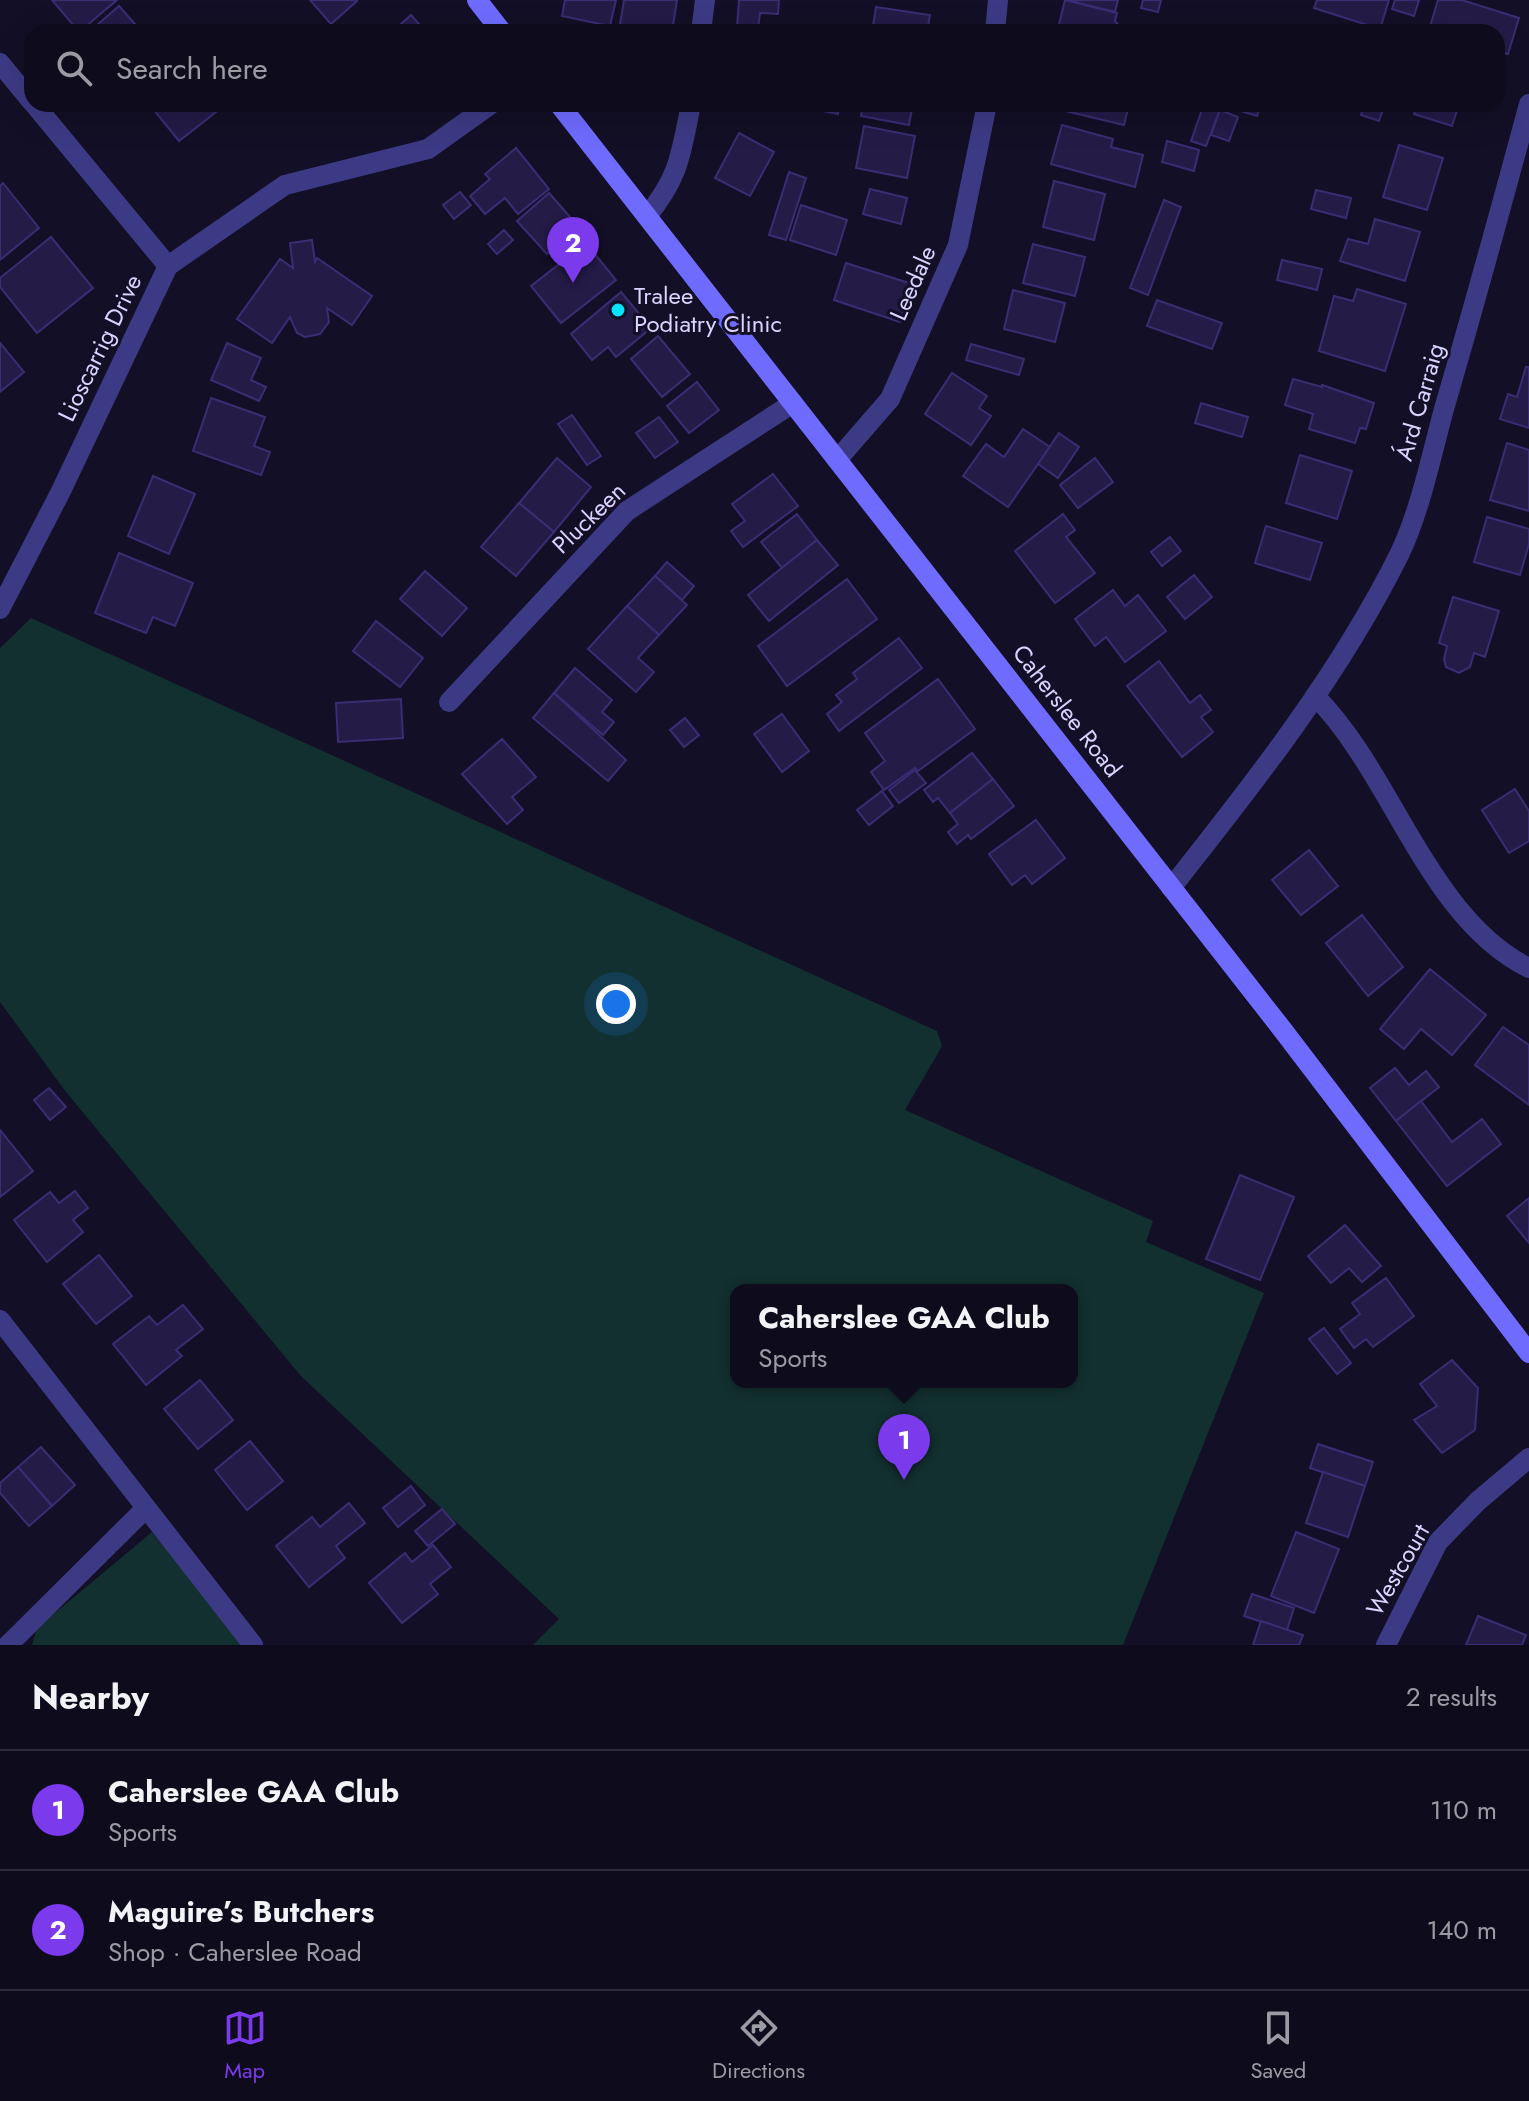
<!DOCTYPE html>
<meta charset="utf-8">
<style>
:root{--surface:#0e0b1c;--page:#1c1929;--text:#f1f3f6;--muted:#9b9ba3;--line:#2e2b3b;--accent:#7c3aed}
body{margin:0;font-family:Jost,sans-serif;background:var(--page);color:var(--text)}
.you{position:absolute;left:616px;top:1004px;width:28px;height:28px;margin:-20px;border:6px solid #fff;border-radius:50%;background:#1a73e8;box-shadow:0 0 0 12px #1a73e833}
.badge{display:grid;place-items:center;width:52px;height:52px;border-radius:50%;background:var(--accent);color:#fff;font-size:26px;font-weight:700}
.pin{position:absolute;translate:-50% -66px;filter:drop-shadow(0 2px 4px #0008)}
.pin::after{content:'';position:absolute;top:42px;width:28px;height:24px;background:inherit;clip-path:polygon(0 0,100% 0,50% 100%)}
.popup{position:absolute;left:730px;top:1284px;width:348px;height:104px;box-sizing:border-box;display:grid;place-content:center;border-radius:16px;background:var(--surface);filter:drop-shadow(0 2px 6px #0005);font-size:26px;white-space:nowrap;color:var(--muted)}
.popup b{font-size:30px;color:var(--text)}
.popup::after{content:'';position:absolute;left:50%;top:100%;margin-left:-16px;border:16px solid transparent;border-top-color:var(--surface)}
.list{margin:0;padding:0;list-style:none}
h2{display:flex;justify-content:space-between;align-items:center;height:104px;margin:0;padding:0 32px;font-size:34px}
h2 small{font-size:26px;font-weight:400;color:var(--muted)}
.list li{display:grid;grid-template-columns:52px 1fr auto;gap:24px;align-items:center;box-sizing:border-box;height:120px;padding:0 32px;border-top:2px solid var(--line)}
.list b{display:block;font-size:30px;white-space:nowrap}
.list p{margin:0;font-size:26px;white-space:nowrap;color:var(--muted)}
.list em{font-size:26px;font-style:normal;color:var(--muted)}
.icon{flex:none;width:44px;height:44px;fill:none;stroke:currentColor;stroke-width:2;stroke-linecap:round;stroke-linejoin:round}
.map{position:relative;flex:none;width:1529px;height:1645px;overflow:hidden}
.search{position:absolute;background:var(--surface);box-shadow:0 8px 32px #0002;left:24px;right:24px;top:24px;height:88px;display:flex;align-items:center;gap:20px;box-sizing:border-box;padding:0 28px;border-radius:24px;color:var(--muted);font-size:30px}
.sheet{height:344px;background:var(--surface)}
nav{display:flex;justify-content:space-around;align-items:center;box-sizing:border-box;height:112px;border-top:2px solid var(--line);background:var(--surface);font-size:22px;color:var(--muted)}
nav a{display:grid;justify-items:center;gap:4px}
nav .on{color:var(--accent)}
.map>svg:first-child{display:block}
.green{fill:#12302f;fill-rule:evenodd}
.building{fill:#241b47;stroke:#3b2d73;stroke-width:2}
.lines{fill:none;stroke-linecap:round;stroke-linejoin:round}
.street{stroke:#3d3a85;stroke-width:20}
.secondary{stroke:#6f6bff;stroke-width:20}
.poi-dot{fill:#00e5ff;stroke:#130f26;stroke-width:3}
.labels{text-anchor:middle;stroke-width:6;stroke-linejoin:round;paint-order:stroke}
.street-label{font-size:24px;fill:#d9d4ff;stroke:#130f26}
.poi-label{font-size:24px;fill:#d9d4ff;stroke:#130f26;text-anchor:start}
</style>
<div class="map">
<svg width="1529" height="1645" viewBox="0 0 1529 1645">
<rect width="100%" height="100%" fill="#130f26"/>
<g class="green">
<path d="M31,618L937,1031L942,1046L905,1110L1153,1221L1146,1242L1264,1293L1123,1645H533L559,1619L301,1376L66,1092L0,1002V648ZM1072,1290V1382H736V1290Z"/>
<path d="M152,1532L245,1645H32L37,1628Z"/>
</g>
<g class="building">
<path d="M52,0H117L79,32Z"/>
<path d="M310,0H357V1L331,24Z"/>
<path d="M565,0H616L610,26L562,16Z"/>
<path d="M624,0H677L672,32L619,30Z"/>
<path d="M739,0H779L778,14L760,13L758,29L737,27Z"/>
<path d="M1065,0L1117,13L1115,21L1124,32H1057Z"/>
<path d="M1067,0H1118L1115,12Z"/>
<path d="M1143,0H1161L1158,12L1141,8Z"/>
<path d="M1317,0H1389L1380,29L1314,8Z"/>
<path d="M1395,0H1419L1414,16L1392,9Z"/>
<path d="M1438,0H1462L1519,18L1508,54L1497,51V32L1429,30Z"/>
<path d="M119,6L142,32H89Z"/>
<path d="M876,7L930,15L927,32H872Z"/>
<path d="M411,15L426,32H392Z"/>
<path d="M149,104H209L216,112L179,141Z"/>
<path d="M814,104H840L838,114L813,109Z"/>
<path d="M863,104H913L909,125L861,116Z"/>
<path d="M1054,104H1129L1124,125L1053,108Z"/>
<path d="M1204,104H1222L1206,146L1191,141Z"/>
<path d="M1232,104H1261L1257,116L1231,108Z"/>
<path d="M1364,104H1385L1379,121L1361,115Z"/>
<path d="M1417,104H1459L1452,126L1414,114Z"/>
<path d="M1220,110L1238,117L1229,141L1211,135Z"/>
<path d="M1062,125L1113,139L1111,147L1143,155L1135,187L1051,164Z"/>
<path d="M864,126L915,136L907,178L856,168Z"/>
<path d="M739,133L774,152L750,196L715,178Z"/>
<path d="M1167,141L1199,150L1194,171L1162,162Z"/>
<path d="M1399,145L1443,158L1427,210L1383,197Z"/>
<path d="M516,148L549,189L518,214L505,198L485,214L470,196L490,179L485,174Z"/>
<path d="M789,172L806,178L786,240L769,235Z"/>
<path d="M1054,181L1105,194L1094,240L1043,227Z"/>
<path d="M3,183L39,228L0,260V186Z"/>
<path d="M870,189L907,198L901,224L863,214Z"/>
<path d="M1316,190L1351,198L1346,218L1311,209Z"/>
<path d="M460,192L471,205L454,219L443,205Z"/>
<path d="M549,193L578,226L547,254L517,221Z"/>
<path d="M1164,200L1181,207L1148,295L1130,288Z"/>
<path d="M801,205L847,220L836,255L790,240Z"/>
<path d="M1375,219L1420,232L1405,281L1340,261L1348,239L1368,244Z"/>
<path d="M504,230L513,240L497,254L488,244Z"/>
<path d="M51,237L93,288L37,333L0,287V278Z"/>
<path d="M312,240L315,262L317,258L372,296L352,325L327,308L329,322L320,334L305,337L297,333L290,317L272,343L237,319L280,259L293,268L290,243Z"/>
<path d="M586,243L616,280L561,323L531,286Z"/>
<path d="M1033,244L1085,257L1075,296L1023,283Z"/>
<path d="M1282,260L1322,269L1317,290L1277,280Z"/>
<path d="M846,263L912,284L900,322L834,300Z"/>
<path d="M1357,289L1406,304L1385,371L1319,351L1334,296L1353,301Z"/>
<path d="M1013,290L1065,303L1055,342L1004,329Z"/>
<path d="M621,292L651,328L616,357L608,347L592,360L571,334Z"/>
<path d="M1157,300L1222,323L1212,349L1147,326Z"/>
<path d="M658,336L690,374L662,397L631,359Z"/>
<path d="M0,343L24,372L0,392Z"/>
<path d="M227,343L261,358L251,380L266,387L259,401L211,380Z"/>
<path d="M971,344L1024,359L1019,375L966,360Z"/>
<path d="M1526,367H1529V428L1500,419L1508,394L1517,397Z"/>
<path d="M952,373L987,396L979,408L991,416L971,445L925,414Z"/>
<path d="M1293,379L1322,387V385L1374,403L1366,429L1360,428L1355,443L1309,429L1313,414L1285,405Z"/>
<path d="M697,382L719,410L689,433L667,406Z"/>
<path d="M211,398L265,417L254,446L270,452L261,475L193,451Z"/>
<path d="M1201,403L1248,417L1242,437L1195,423Z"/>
<path d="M572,415L601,456L587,465L558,424Z"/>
<path d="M659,417L678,442L655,458L636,433Z"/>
<path d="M1023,429L1050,447L1008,507L963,476L986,444L1004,457Z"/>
<path d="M1059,433L1079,447L1058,478L1038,464Z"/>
<path d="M1507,443L1529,450V511L1490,500Z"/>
<path d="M1300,455L1352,471L1337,519L1286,503Z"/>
<path d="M557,458L591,487L554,532L519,503Z"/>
<path d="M1095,458L1113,482L1078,508L1060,485Z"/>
<path d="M773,474L798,506L743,547L731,531L745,521L732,504Z"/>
<path d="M153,476L195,494L169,554L128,536Z"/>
<path d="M519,503L554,532L516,576L481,547Z"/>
<path d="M797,514L817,540L782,568L761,542Z"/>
<path d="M1063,514L1075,530L1066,537L1095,573L1055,603L1015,551Z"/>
<path d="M1487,517L1529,529V544L1520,575L1474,562Z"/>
<path d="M1266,526L1322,543L1310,580L1255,563Z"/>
<path d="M1170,537L1181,551L1162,566L1151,552Z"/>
<path d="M817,540L838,565L769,621L748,595Z"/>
<path d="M119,553L193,583L175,626L153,617L146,633L95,613Z"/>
<path d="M667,562L694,586L682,600L655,576Z"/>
<path d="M425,571L467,608L442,636L400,599Z"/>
<path d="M1194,575L1212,597L1185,619L1167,597Z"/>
<path d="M655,576L687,605L659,635L627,606Z"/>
<path d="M847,579L877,619L787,686L758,646Z"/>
<path d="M1113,590L1125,606L1138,595L1166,631L1125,662L1106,637L1095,646L1075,619Z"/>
<path d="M1453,597L1499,611L1485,657L1474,653L1470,667L1459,673L1446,667L1444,659L1447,646L1439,643Z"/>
<path d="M627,606L659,635L638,658L654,672L636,692L588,649Z"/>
<path d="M376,621L423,658L400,687L353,651Z"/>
<path d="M899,638L922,668L839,731L827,714L842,702L836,695L857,679L853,673Z"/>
<path d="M1159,661L1190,703L1200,695L1211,710L1201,717L1213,732L1182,757L1127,686Z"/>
<path d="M575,668L612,700L602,712L614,722L603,735L554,693Z"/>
<path d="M938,679L975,729L918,771L915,768L884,790L871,772L885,761L865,733Z"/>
<path d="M554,693L626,760L608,781L533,718Z"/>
<path d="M401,699L403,738L338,742L336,703Z"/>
<path d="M782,714L809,751L782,772L754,734Z"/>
<path d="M685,718L699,735L684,747L670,730Z"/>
<path d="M502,739L536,777L512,797L523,810L507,824L462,774Z"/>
<path d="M972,753L993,779L950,813L938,798L933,802L924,790Z"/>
<path d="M915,770L926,783L899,803L889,790Z"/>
<path d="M993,779L1014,806L971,839L968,835L957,844L948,832L958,824L950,813Z"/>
<path d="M1515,789L1529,811V841L1509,853L1482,810Z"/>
<path d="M882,791L893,806L869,825L857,810Z"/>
<path d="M1036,820L1065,858L1032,884L1025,875L1012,885L989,854Z"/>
<path d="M1309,850L1338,886L1301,915L1272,880Z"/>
<path d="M1362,915L1403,967L1368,996L1326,943Z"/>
<path d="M1430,969L1486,1015L1452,1055L1421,1029L1404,1049L1380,1029Z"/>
<path d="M1503,1027L1529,1045V1105L1475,1065Z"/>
<path d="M1395,1068L1409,1085L1426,1071L1439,1087L1396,1121L1370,1088Z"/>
<path d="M49,1088L66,1107L50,1120L34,1100Z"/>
<path d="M1421,1101L1452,1142L1482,1119L1501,1144L1447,1186L1396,1121Z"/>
<path d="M0,1130L33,1171L0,1197Z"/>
<path d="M1240,1175L1294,1197L1260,1280L1206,1259Z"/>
<path d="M75,1191L88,1208L73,1220L83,1232L47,1262L14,1220L50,1192L59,1203Z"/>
<path d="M1529,1198V1243L1507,1216Z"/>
<path d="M1345,1225L1381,1266L1362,1282L1349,1268L1331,1283L1308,1256Z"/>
<path d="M99,1255L132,1296L96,1324L63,1284Z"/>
<path d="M1386,1278L1414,1316L1373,1347L1366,1339L1354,1348L1340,1329L1360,1314L1352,1303Z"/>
<path d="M183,1305L203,1329L176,1350L182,1356L146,1385L113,1344L149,1316L157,1325Z"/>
<path d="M1324,1328L1351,1363L1337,1374L1309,1339Z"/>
<path d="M1452,1360L1478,1388L1475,1430L1442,1453L1414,1420L1437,1406L1420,1384Z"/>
<path d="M200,1380L233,1420L198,1449L164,1409Z"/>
<path d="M250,1441L283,1481L247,1510L215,1470Z"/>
<path d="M1318,1444L1373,1462L1365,1486L1310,1468Z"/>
<path d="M41,1447L75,1485L52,1506L18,1467Z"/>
<path d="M18,1467L52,1506L29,1526L0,1493V1483Z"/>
<path d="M1323,1472L1365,1486L1348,1537L1306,1523Z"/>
<path d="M411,1486L425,1505L398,1527L383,1508Z"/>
<path d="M349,1503L365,1523L336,1546L345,1558L309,1587L276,1546L312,1517L320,1527Z"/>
<path d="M442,1509L455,1524L428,1546L415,1531Z"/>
<path d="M1296,1532L1339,1549L1314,1613L1271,1596Z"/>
<path d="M433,1545L451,1567L430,1584L438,1594L402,1623L369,1583L405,1553L412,1562Z"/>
<path d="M1252,1594L1294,1608L1287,1630L1244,1616Z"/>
<path d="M1478,1616L1526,1635L1522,1645H1466Z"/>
<path d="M1261,1621L1303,1635L1299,1645H1253Z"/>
</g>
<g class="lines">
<g class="street">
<path d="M701,32L705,0"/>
<path d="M995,32L998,0"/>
<path d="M0,63L32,102"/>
<path d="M34,104L168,266"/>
<path d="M647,216C680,176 681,153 691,104"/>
<path d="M837,460L890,399L958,245L987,104"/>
<path d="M0,609L60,493L168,266L285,185L428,149L491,104"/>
<path d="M1315,696C1393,774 1428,918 1529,968"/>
<path d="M449,702L627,511L793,403"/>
<path d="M1171,888C1255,782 1340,674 1400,553C1422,506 1432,451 1446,402C1475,303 1502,204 1529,104"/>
<path d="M0,1320L253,1645"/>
<path d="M8,1645L146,1508"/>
<path d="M1386,1645L1438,1542L1478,1501L1529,1458"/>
</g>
<g class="secondary">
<path d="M477,0L502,32"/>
<path d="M559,104L1282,1029L1529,1353"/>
</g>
</g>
<circle class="poi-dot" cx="618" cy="310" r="8"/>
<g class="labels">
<g class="street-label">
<text transform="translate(913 283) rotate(-66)" y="8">Leedale</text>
<text transform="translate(100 348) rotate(-64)" y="8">Lioscarrig Drive</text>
<text transform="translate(1420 402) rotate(-74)" y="8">Árd Carraig</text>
<text transform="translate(589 518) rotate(-44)" y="8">Pluckeen</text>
<text transform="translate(1067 711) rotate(52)" y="8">Caherslee Road</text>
<text transform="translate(1398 1570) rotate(-60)" y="8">Westcourt</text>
</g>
<g class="poi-label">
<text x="634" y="304">Tralee<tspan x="634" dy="28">Podiatry Clinic</tspan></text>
</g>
</g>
</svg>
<div class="you"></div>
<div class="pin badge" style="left:904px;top:1480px">1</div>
<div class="popup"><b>Caherslee GAA Club</b>Sports</div>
<div class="pin badge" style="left:573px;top:283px">2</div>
<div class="search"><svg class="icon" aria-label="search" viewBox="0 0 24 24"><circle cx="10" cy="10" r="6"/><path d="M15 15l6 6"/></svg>Search here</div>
</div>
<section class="sheet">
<h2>Nearby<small>2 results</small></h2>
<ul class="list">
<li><span class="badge">1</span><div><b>Caherslee GAA Club</b><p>Sports</p></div><em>110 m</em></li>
<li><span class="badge">2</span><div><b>Maguire’s Butchers</b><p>Shop · Caherslee Road</p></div><em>140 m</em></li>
</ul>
</section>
<nav>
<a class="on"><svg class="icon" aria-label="map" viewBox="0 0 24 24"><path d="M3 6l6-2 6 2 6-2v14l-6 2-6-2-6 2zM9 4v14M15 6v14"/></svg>Map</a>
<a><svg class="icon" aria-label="directions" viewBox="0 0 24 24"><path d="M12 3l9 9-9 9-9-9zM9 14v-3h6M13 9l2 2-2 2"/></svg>Directions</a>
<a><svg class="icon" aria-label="saved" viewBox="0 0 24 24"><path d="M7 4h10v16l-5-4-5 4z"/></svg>Saved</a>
</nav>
